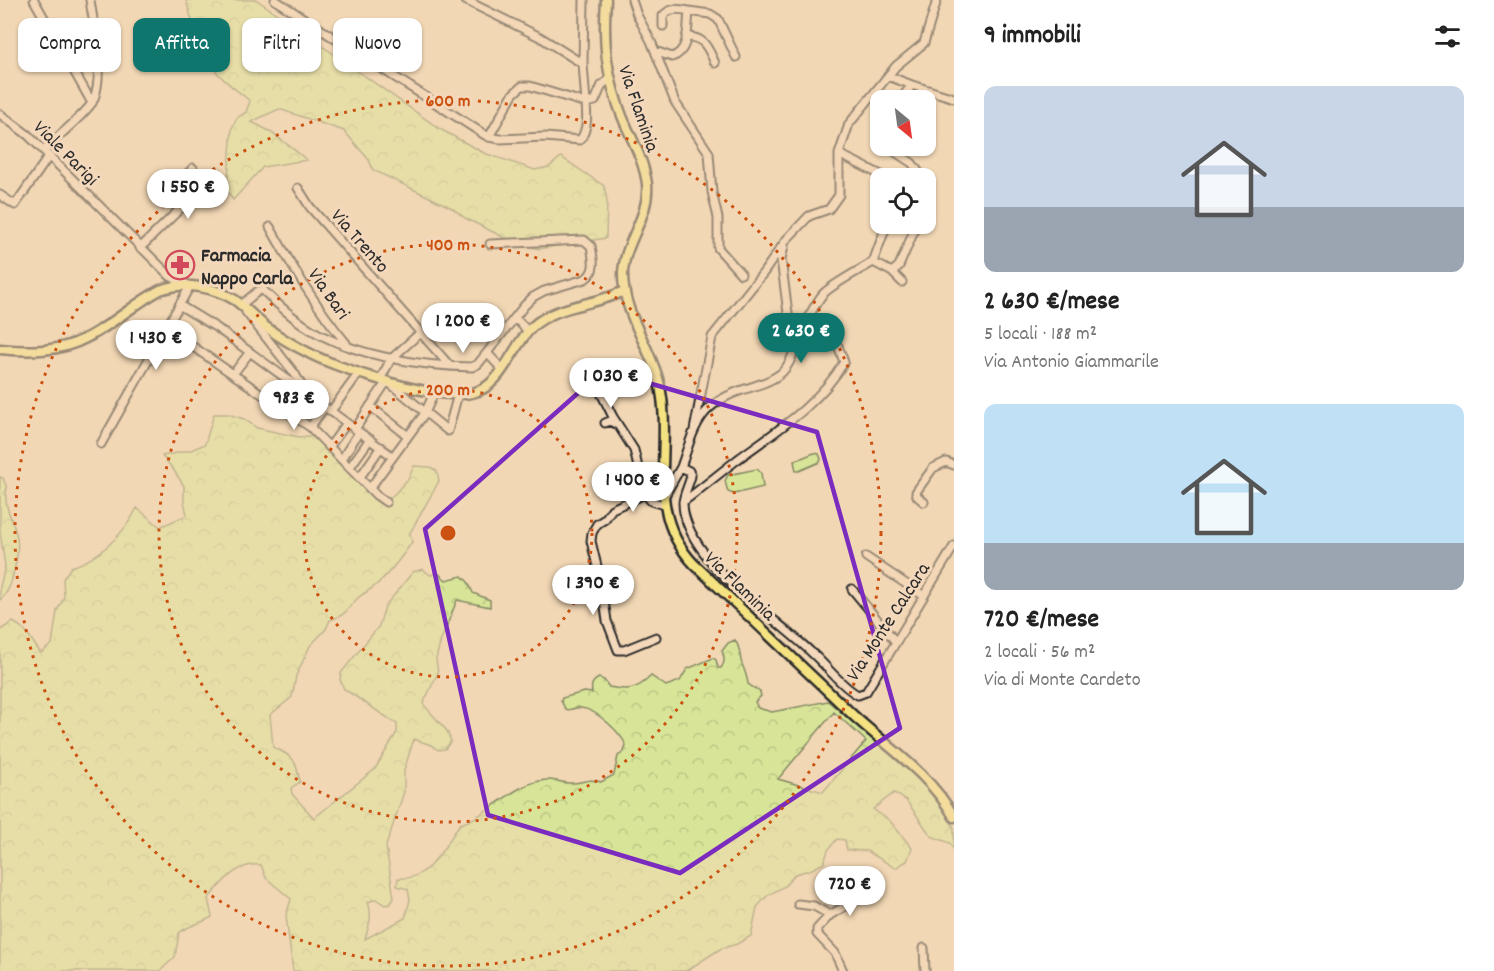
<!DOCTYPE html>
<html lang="it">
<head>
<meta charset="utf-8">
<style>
	body { margin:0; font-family:Dekko,sans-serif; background:#f6f6f6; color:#222; height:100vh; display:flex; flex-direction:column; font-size:22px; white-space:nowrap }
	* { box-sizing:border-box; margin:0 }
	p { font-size:20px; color:#767676 }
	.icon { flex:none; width:33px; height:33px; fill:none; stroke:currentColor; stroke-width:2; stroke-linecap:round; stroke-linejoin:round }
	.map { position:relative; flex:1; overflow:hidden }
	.side { display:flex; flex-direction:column; background:#fff; width:540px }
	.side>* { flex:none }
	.hud { position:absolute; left:18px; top:18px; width:570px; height:54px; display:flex; gap:12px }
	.needle { width:39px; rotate:151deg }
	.fabs { position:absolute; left:870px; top:90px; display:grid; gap:12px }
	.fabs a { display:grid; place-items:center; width:66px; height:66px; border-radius:12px; background:#fff; box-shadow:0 2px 4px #0004; font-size:30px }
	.price { position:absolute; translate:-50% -51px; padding:0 14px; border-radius:21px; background:#fff; color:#222; font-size:20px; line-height:39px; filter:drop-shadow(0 2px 3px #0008) }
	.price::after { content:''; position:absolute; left:50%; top:36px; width:18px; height:14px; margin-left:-9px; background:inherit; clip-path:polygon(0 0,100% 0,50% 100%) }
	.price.on { background:#0f766e; color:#fff }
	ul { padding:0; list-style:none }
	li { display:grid; align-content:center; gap:12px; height:318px; padding:0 30px }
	li span { display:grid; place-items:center; height:186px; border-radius:12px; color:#555 }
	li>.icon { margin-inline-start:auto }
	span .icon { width:108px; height:108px; fill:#fffc; stroke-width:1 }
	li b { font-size:26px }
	h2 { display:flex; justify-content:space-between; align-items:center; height:72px; padding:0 30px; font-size:26px }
	.tag { padding:0 21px; border-radius:12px; background:#fff; box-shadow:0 2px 4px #0004; font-size:21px; line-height:54px }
	.tag.on { background:#0f766e; color:#fff }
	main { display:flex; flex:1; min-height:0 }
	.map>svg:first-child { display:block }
	.grass { fill:#d8e598; stroke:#828862; stroke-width:1.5 }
	.forest { fill:url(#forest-crowns); stroke:#828862; stroke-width:1.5; fill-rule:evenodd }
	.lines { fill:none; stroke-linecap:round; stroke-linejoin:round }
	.minor-casing { stroke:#2b2b2b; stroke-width:11 }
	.major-casing { stroke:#2b2b2b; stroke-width:13 }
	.minor { stroke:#f4d8bb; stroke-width:7 }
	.major { stroke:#f5e382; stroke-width:8 }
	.marked { fill:none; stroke:#7b2cbf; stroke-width:4.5; stroke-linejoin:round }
	.ring { fill:none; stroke:#cc5211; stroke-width:3; stroke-dasharray:3 6 }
	.labels { text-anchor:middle; stroke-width:6; stroke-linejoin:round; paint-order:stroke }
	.street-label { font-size:20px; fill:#2b2b2b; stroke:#f4d8bb }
	.poi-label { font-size:20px; font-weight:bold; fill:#2b2b2b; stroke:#f4d8bb; text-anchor:start }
	.centre { fill:#cc5211; stroke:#f4d8bb; stroke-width:3 }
	.ring-label { font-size:18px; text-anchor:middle; font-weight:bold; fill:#cc5211; stroke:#f4d8bb; stroke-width:6; stroke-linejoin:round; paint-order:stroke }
</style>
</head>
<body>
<main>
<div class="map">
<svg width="954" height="971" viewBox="0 0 954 971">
	<defs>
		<pattern id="forest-crowns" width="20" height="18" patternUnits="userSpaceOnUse" patternTransform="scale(1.5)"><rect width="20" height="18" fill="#d8e598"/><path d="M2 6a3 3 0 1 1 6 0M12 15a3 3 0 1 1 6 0" fill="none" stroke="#bac583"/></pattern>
	</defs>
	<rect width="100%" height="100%" fill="#f2d7b4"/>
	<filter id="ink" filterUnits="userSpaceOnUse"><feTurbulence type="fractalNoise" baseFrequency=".0167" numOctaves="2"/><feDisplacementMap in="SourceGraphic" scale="12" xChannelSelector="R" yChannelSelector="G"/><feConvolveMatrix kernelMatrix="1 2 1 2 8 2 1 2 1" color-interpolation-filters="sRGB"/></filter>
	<g filter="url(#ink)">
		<path class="grass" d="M814 453 819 454 821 459 820 462 799 471H796L794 461Z
			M757 469 761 473 763 487 734 494 728 492 725 481 728 475Z"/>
		<path class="forest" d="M186 0H257L440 129 484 153 535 170 549 167 561 157 604 186 607 200 606 238 539 249 521 244 505 238 465 218 452 208 373 170 369 160 344 131 279 109 251 122C272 130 289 146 307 160L263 167 233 200 227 191 232 128 237 118 246 112 250 101C238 91 224 82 215 70 199 51 193 23 186 0Z
			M214 414H228L244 419 257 428 299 437 309 436 318 438 386 503 408 479 414 466 430 467 437 471 439 481 410 533 412 542C401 558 389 574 375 586 370 590 364 593 359 597 346 609 350 613 330 620L326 629 310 646 296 676 292 697 270 715 273 747C295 758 295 758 300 782L291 788 292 794 314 818 375 769 397 732V724L344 689 340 680 341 673 379 626 385 606 413 572 423 569 430 575 438 573 446 580 462 576 468 582 473 593 490 600V607L457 600 441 640 436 659 438 673 423 704 447 731 451 741 445 749 438 750 431 745 414 739 404 770V792L386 846 394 898 390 904 385 905 376 899 368 902C373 916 369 925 365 939L405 918 410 900 408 889 397 886 398 878C429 882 445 845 460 824 490 815 513 783 546 780 554 779 562 783 569 783 583 784 587 777 601 782L614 775 618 756 624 752 626 745C620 732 596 709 581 708 577 707 570 710 566 710L561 701 562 698 584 692 592 693C591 686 591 682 599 678L604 680 609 687C628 691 637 690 651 676L666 686 680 681 687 669 713 658 716 660 718 668H721C726 662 724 657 722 651L728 643 735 640C741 648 739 656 742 664 745 671 747 676 748 684L760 692 761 696 755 702 758 708 772 712 828 701 920 780 940 802 954 828V850L950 843 931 836 906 800 894 793 873 809 890 821 912 848 907 861 895 868 867 851 847 850 845 840 837 839 828 850 824 863 810 870 795 874 785 886 768 895 757 907 751 936 737 944 720 949 686 971H293L286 916 291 899 266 878 261 865C237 862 222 883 208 899L212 917C200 924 189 925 179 933L175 957 160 971H0V630L13 622C29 630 30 640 41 653L52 644 57 611 64 597 63 579 71 567C99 559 124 534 137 508L160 527 187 515 184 501V486L173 469 162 456 191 450 205 444ZM834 712 866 741 823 792 778 779Z
			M0 477 3 478 7 488C2 506 14 520 17 538 19 551 16 563 13 575 11 584 8 594 0 600V587L5 566 0 532Z"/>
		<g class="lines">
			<g class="minor-casing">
				<path id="minor" d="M34 0 92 103
					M275 0 485 135 489 137 513 94 522 86H530L586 103C587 115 588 130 580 140L545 137 500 139 489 137
					M465 0 540 37 583 64
					M584 0 583 64 586 103 595 101 602 85 611 78
					M632 0 637 15 651 41 675 102 709 153 712 192 718 218V248L741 274
					M663 26V16C670 7 679 9 689 11
					M686 37C705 36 708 49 715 63
					M655 51 672 57C690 51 687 27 689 11L710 14 718 19 736 57
					M888 76 912 85
					M900 100 912 85 954 98
					M0 114 28 135 170 276 190 286 101 444
					M886 146 912 163 923 178
					M43 150C53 141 89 111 93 101 105 75 94 28 90 0
					M839 154 887 178
					M298 188 310 207 449 365
					M926 190V201
					M0 195 15 205 49 156
					M270 227C293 268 316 307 346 343
					M784 247 781 259 793 352
					M140 248 182 207V203L173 190 193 168
					M873 262 887 224
					M892 272 899 266 917 224
					M179 305 217 328 392 456
					M241 305 258 291 263 290C279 306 297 322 317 333 362 357 422 366 472 367L478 364 524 306 533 297 544 291 585 279C597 271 593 258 591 246L584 240 490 244
					M246 312 295 374 305 392
					M515 318 528 331
					M166 328 292 415
					M487 353 502 369
					M233 374 250 352
					M380 380 391 359 420 333
					M596 383 613 417 634 450 644 493 651 501 664 505
					M306 395 292 415 310 427 325 407
					M370 406 408 436
					M331 411 359 373
					M605 423 610 421 616 424
					M310 427 376 495 386 502
					M355 429 387 381 448 431 458 394
					M694 430 712 337 764 272 787 239 809 216 829 209 839 195V154L849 124 896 66 924 43 937 0
					M330 446 347 423
					M342 459 359 432
					M350 467 370 439
					M681 467C695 427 698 405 742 390 755 386 770 382 780 374 796 361 795 336 806 321 811 313 817 301 823 294 833 284 860 270 873 262L892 272 902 282
					M360 477 381 447
					M370 488 425 413 435 391
					M645 494 612 509 605 519 597 524 592 533 591 541 602 587 607 621 618 650H624L656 637
					M664 497 681 467 689 471 691 476C686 495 679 498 686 520 702 570 773 616 811 652 825 664 842 687 858 695L866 692 954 546
					M683 502C702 488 720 473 738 459 776 431 820 404 844 362L838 346 811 315
					M924 502 917 496 916 492 933 468 946 462 954 465
					M866 557 924 596
					M852 589 895 641
					M798 904 814 906 830 915
					M924 948 925 971
					M843 971 835 953 817 934V929L830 915 866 894"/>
			</g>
			<g class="major-casing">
				<path id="major" d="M606 0C603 43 606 75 622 116 631 138 644 160 647 184 650 218 623 243 623 275 623 313 650 346 659 382 675 447 642 509 694 564 748 615 801 666 854 716 889 748 931 775 954 817
					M0 349C29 352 60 352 86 338 112 325 134 304 160 290 183 281 214 287 235 300 246 308 255 318 266 327 278 336 291 344 305 351 337 369 436 401 472 393 502 387 512 346 532 327 557 304 594 306 624 291"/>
			</g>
			<use href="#minor" class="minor"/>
			<use href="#major" class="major"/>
		</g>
	</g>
	<path d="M0 0H954V971H0ZM604 370 817 432 900 728 680 873 488 815 425 529Z" fill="#f2d7b4" fill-opacity=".55" fill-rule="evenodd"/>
	<path class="marked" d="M604 370 817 432 900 728 680 873 488 815 425 529Z"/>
	<g class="ring">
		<circle cx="448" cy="533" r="144"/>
		<circle cx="448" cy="533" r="289"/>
		<circle cx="448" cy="533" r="433"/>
	</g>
	<defs>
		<g id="pharmacy-ring" transform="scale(1.5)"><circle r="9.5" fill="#f4d8bb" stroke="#d1495b" stroke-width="1.5"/><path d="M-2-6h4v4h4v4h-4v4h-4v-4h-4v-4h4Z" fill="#d1495b"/></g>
	</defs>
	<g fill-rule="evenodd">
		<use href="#pharmacy-ring" x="180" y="265"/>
	</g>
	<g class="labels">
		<g class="street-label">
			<text transform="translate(640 108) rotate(71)" y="7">Via Flaminia</text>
			<text transform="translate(67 152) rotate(45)" y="7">Viale Parigi</text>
			<text transform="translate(361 240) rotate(49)" y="7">Via Trento</text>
			<text transform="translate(330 293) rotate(55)" y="7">Via Bari</text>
			<text transform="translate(741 585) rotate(44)" y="7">Via Flaminia</text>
			<text transform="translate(887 621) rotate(-57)" y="7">Via Monte Calcara</text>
		</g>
		<g class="poi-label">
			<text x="201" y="261">Farmacia<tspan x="201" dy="23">Nappo Carla</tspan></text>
		</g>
	</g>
	<circle cx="448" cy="533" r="9" class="centre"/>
	<g class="ring-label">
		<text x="448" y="106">600 m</text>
		<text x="448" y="250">400 m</text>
		<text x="448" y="395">200 m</text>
	</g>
</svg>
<div class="fabs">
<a><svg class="needle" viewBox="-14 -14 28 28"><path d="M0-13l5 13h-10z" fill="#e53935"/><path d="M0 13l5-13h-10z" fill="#767676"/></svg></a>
<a><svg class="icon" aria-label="locate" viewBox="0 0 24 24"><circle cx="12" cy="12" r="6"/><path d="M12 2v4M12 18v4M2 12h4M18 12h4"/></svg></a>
</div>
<b class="price" style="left:188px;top:220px">1 550 €</b>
<b class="price" style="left:463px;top:354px">1 200 €</b>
<b class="price on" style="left:801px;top:364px">2 630 €</b>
<b class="price" style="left:156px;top:371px">1 430 €</b>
<b class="price" style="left:611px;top:409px">1 030 €</b>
<b class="price" style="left:294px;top:431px">983 €</b>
<b class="price" style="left:633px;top:513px">1 400 €</b>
<b class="price" style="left:593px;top:616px">1 390 €</b>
<b class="price" style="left:850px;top:917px">720 €</b>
<div class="hud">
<a class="tag">Compra</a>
<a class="tag on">Affitta</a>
<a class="tag">Filtri</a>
<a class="tag">Nuovo</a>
</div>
</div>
<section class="side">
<h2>9 immobili<svg class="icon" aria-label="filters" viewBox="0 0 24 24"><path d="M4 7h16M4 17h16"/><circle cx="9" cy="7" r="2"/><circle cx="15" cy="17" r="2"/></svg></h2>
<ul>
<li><span style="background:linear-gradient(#c9d6e8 65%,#9aa5b1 0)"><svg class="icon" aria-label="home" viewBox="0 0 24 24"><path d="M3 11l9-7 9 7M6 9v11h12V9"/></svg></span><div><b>2 630 €/mese</b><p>5 locali · 188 m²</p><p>Via Antonio Giammarile</p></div></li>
<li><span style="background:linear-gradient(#bfe0f5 75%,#9aa5b1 0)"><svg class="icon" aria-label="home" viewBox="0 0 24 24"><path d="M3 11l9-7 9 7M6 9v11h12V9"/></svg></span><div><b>720 €/mese</b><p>2 locali · 56 m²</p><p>Via di Monte Cardeto</p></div></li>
</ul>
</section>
</main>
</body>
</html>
